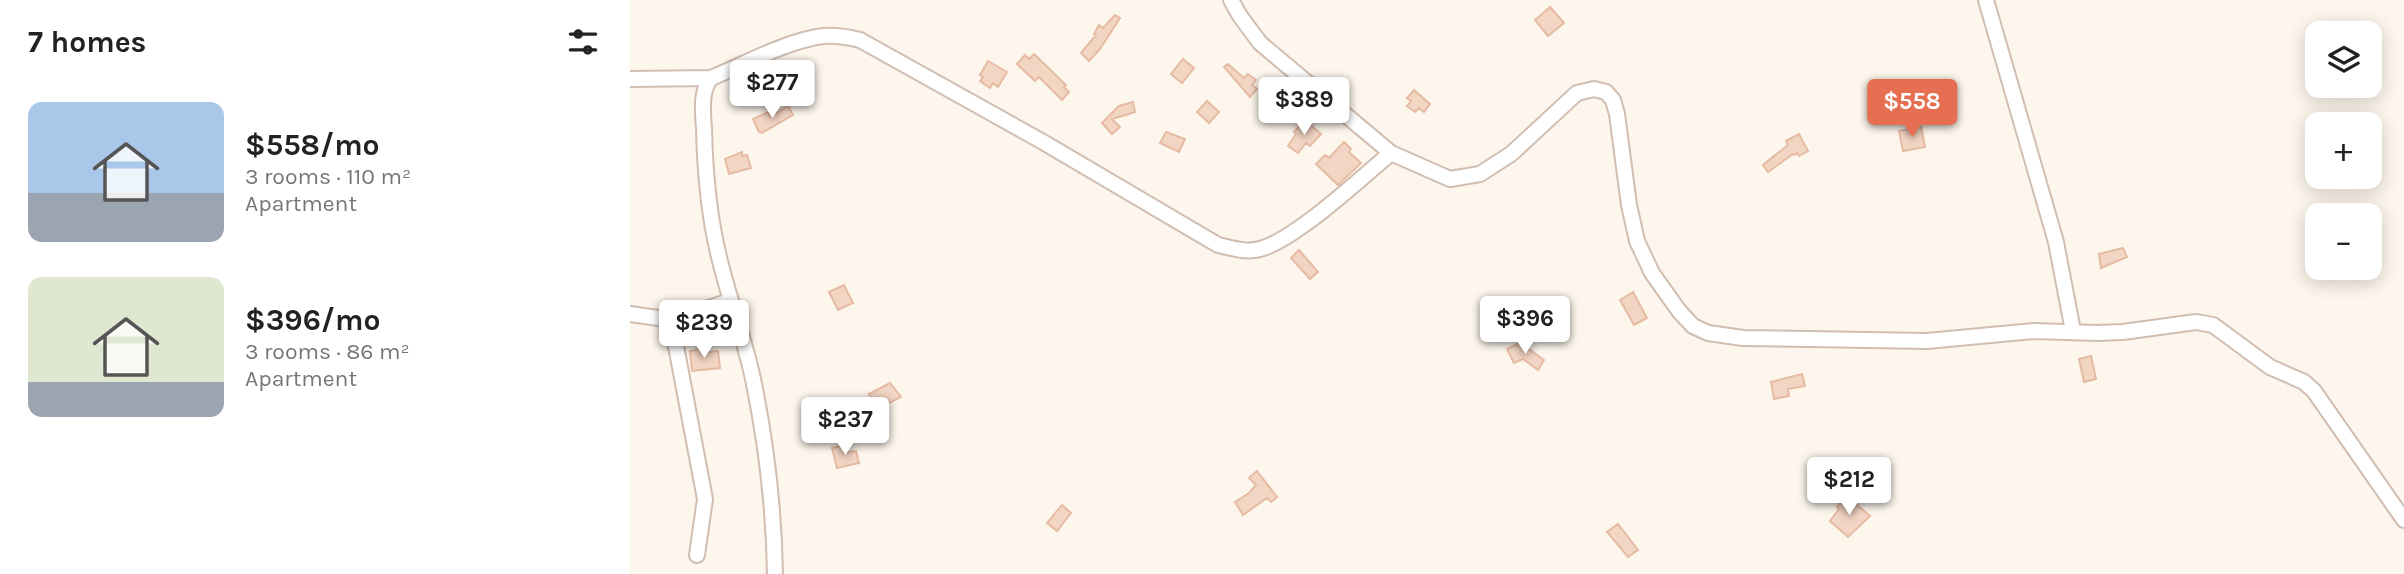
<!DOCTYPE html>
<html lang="en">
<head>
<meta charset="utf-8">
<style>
	body { margin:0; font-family:Karla,sans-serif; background:#f6f6f6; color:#222; height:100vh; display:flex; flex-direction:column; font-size:26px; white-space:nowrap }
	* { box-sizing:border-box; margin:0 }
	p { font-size:23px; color:#767676 }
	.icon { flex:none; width:38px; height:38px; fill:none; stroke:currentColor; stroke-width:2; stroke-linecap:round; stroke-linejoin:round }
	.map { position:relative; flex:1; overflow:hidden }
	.side { display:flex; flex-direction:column; background:#fff; width:630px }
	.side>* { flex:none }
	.buttons { position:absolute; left:1675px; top:21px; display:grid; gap:14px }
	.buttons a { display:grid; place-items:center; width:77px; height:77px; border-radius:14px; background:#fff; box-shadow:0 4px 18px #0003; font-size:35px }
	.price { position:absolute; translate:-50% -60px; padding:0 16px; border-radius:7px; background:#fff; color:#222; font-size:23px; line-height:46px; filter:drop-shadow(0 2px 4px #0008) }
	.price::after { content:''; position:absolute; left:50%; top:42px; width:21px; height:16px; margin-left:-10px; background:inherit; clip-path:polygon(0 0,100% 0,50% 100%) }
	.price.on { background:#e76f51; color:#fff }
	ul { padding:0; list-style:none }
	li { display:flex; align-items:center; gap:21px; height:175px; padding:0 28px }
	li span { display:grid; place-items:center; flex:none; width:196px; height:140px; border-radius:14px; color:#555 }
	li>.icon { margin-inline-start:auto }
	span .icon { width:84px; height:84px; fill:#fffc; stroke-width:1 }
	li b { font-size:30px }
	h2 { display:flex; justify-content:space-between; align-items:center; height:84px; padding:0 28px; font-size:30px }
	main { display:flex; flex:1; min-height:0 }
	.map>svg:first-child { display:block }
	.building { fill:#f3d5c3; stroke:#e6bba3; stroke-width:2 }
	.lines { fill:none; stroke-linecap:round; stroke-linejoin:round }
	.minor-casing { stroke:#d1beb0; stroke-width:18 }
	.minor { stroke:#fff; stroke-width:14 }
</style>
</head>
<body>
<main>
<section class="side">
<h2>7 homes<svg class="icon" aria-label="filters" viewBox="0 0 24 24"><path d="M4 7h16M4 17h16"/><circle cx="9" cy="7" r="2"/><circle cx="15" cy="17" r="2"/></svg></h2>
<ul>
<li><span style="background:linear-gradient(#a9c7e8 65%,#9aa5b1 0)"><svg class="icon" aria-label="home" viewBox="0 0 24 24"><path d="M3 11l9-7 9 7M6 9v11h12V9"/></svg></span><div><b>$558/mo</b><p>3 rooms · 110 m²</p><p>Apartment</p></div></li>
<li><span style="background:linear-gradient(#dfe7d0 75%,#9aa5b1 0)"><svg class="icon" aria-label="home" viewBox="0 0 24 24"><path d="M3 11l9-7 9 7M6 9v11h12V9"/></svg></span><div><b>$396/mo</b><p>3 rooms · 86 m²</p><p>Apartment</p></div></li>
</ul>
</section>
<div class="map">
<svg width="1774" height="574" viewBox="0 0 1774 574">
	<rect width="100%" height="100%" fill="#fdf6ec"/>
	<path class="building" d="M920 7 934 23 918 36 905 20Z
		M485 15 490 18 470 49 459 61 451 53 466 35 464 34 469 25 473 28Z
		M404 54 436 85 434 87 439 92 432 100 409 77 405 81 387 64 395 55 399 59Z
		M553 59 564 68 552 83 541 74Z
		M358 61 377 72 368 87 363 83 360 88 350 81 353 77 350 75Z
		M598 64 614 78 618 74 626 80 622 85 627 89 620 97 594 67Z
		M784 90 800 104 794 112 789 108 785 112 777 106 781 101 777 98Z
		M577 101 589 112 579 123 567 112Z
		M503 102 505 112 482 119 490 127 482 134 472 123 489 106Z
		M158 106 163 115 132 133 129 132 123 119 138 112 140 117Z
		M675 120 691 134 680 146 676 143 668 153 658 146 666 134 664 132Z
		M1291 127 1295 147 1273 151 1269 131Z
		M536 132 555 139 549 152 530 143Z
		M1169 134 1178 151 1169 156 1167 153 1164 155 1163 154 1138 172 1133 165 1158 145 1156 141Z
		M714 142 721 149 719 152 731 163 708 185 686 164 695 155 699 158Z
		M112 152V156L117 155 121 168 99 174 95 159Z
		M1493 248 1497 257 1471 268 1469 254Z
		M669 250 688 272 680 279 661 258Z
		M214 285 223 303 208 310 199 292Z
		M1003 292 1017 318 1004 325 990 300Z
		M916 320 922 332 898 343 891 331Z
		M890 343 914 360 908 370 893 359 884 363 877 349Z
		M71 349 72 353 88 351 90 368 62 371 60 351Z
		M1461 356 1466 379 1454 382 1449 359Z
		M1172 374 1175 386 1158 389 1159 396 1144 399 1141 382Z
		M260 383 271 397 248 409 239 394Z
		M212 446 214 453 226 451 229 463 207 468 202 448Z
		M627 471 647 497 641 502 637 498 613 515 605 502 619 493 626 485 619 478Z
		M1219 498 1240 516 1218 537 1200 521 1209 509 1207 507 1213 500 1215 502Z
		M432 505 441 513 427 531 417 523Z
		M988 524 1008 550 998 557 977 532Z"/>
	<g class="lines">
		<g class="minor-casing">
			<path id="minor" d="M601 0 610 16 630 43 761 153 820 179 850 174 881 154 947 93 964 89 976 92 983 100 987 114 999 205 1007 241 1022 273 1049 311 1063 326 1078 333 1113 338 1297 341 1404 331 1467 333 1493 332 1566 322 1583 325 1640 367 1674 382 1684 391 1774 520
				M1356 0 1426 242 1443 331
				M0 79 81 78
				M0 314 41 320 100 301
				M41 320 75 499 67 555
				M145 574C144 509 137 448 124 384 116 342 100 303 90 261 79 218 75 174 74 129 73 112 70 92 81 78 115 64 156 41 193 36 206 35 218 37 230 40L413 142 588 245C602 248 616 253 630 249 665 240 731 178 761 153"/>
		</g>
		<use href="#minor" class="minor"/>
	</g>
</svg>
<div class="buttons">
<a><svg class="icon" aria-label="layers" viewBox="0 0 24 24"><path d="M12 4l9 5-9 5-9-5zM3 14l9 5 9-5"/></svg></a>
<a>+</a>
<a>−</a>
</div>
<b class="price" style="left:142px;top:120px">$277</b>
<b class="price" style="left:674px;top:137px">$389</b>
<b class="price on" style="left:1282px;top:139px">$558</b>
<b class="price" style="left:895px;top:356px">$396</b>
<b class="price" style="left:74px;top:360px">$239</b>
<b class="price" style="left:215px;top:457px">$237</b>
<b class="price" style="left:1219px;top:517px">$212</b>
</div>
</main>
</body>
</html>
